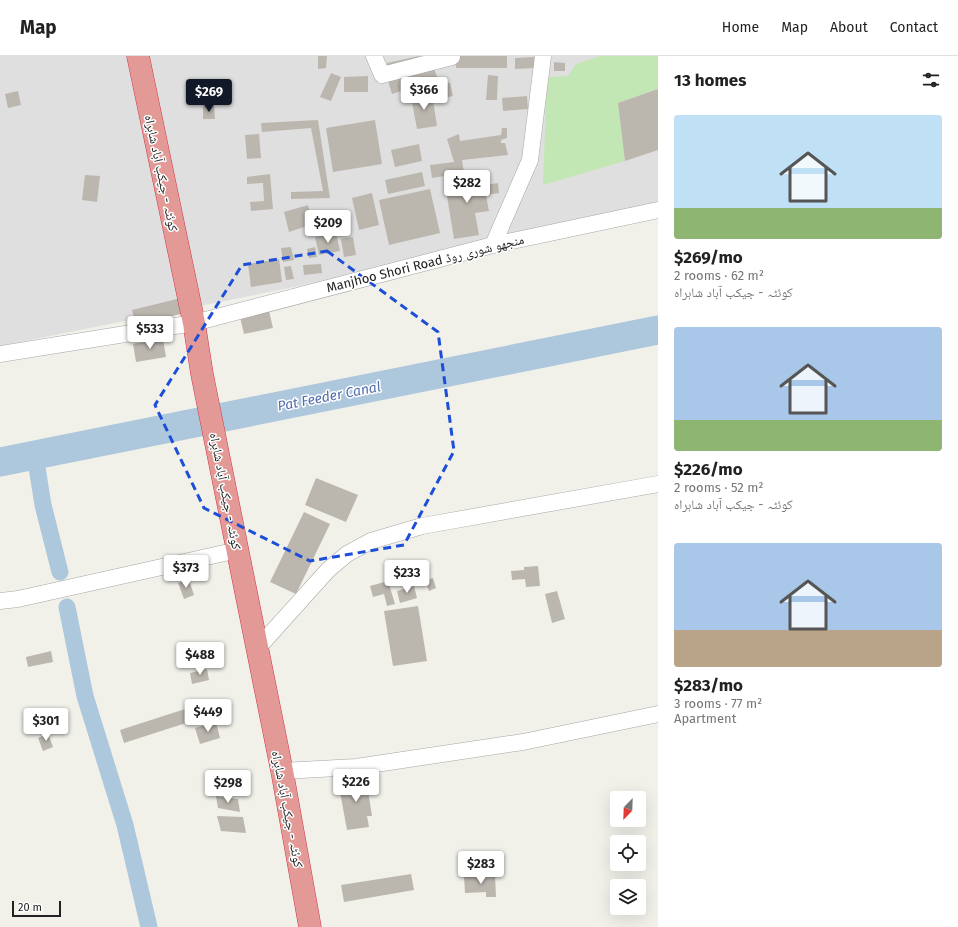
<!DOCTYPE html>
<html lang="en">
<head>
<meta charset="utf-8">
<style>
	body { margin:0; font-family:"Fira Sans","Noto Naskh Arabic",sans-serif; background:#f6f6f6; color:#222; height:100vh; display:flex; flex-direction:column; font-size:15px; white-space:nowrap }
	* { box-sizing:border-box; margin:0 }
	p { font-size:13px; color:#767676 }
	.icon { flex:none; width:22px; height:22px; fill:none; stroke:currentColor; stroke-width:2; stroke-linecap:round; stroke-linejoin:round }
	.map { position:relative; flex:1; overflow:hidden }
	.panel { display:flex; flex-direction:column; background:#fff; width:300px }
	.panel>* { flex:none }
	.needle { width:26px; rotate:203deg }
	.buttons { position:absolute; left:610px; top:735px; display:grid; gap:8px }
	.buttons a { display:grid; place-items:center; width:36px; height:36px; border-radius:4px; background:#fff; box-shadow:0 4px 16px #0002; font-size:20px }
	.scale { position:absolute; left:12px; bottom:10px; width:49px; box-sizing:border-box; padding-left:4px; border:2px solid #222; border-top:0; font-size:11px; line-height:14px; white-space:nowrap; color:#222; -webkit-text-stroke:3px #fff; paint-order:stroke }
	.price { position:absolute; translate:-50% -34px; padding:0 9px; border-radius:4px; background:#fff; color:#222; font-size:13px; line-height:26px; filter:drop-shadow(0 1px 2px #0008) }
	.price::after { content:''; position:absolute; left:50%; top:24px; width:12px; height:9px; margin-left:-6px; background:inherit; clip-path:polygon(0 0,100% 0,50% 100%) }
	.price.current { background:#111827; color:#fff }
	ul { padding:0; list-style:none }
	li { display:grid; align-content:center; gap:8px; height:212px; padding:0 16px }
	li span { display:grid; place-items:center; height:124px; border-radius:4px; color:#555 }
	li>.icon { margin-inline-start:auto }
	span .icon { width:72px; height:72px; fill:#fffc; stroke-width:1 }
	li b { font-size:17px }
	h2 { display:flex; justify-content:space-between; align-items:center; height:48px; padding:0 16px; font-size:17px }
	header { display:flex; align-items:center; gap:24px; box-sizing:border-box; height:56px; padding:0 20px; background:#fff; border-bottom:1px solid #e0e0e0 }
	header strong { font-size:19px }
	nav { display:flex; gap:22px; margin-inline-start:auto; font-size:14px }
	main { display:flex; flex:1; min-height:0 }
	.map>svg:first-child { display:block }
	.residential { fill:#e0dfdf }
	.grass { fill:#c2e7b4 }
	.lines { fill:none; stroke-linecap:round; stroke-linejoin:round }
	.canal { stroke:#adc7dc; stroke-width:17 }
	.river { stroke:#adc7dc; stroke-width:29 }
	.building { fill:#bbb7af }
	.minor-casing { stroke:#a6a6a6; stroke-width:17 }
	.highway-casing { stroke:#d13549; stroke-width:23 }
	.minor { stroke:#fff; stroke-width:16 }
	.highway { stroke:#e39a97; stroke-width:22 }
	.marked { fill:none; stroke:#1d4ed8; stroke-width:3; stroke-dasharray:8 5; stroke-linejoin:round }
	.labels { text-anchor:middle; stroke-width:3; stroke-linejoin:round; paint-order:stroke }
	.street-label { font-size:13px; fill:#222; stroke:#fff }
	.water-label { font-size:14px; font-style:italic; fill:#536dad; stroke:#fff }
</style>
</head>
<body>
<header>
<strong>Map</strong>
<nav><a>Home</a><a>Map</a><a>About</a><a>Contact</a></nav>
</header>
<main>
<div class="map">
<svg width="658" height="871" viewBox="0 0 658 871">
	<rect width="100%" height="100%" fill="#f1f1ea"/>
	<path class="residential" d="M0 0H658V158L0 290Z"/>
	<path class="grass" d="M600 0H658V33L618 47 625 105 543 129 547 21 568 20 576 8Z"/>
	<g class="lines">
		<path class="canal" d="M35 399 43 449 60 516
			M67 551 85 640 125 769 149 871"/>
		<path class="river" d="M0 406 658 274"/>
	</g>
	<path class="building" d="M318 0H327L326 12 318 13Z
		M419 0 421 6 388 13 387 7Z
		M456 0H507V12H456Z
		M534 1 535 12 515 13V2Z
		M554 6 565 7V15H554Z
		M433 10 438 23 392 38 388 25Z
		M331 17 341 21 331 45 320 41Z
		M488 19 498 20 497 44H486Z
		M368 20V36H344V21Z
		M450 27 453 40 438 43 435 30Z
		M658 33V94L625 105 618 47Z
		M18 35 21 49 8 52 5 38Z
		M432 38 437 70 417 73 411 41Z
		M527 40 528 53 503 55 502 42Z
		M203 50H214L215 63H203Z
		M318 64 330 142 291 143V136L323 135 311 72 262 76 261 67Z
		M375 64 382 108 333 116 326 72Z
		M502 72H507V82L501 84V87H505L508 99 462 104 464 117 432 122 430 109 454 106 447 83 459 78 460 85 501 79Z
		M259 78 261 102 247 103 245 79Z
		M419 88 422 105 395 111 391 94Z
		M422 116 425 130 388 138 385 124Z
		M270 118 273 153 251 155 250 146 264 145 263 127 247 128V121Z
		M468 118 471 131 498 127 499 137 486 139 489 155 475 157 479 179 454 183 444 122Z
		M85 119 100 120 97 146 82 144Z
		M430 133 440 177 389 189 379 144Z
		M372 137 379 169 359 174 352 142Z
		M308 149 313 168 289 176 284 156Z
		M336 177 340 195 319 199 315 181Z
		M353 181 356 199 344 201 341 183Z
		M291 191 294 204 283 206 281 192Z
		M315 191 317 201 309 202 307 193Z
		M279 203 282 226 251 231 248 208Z
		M321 208 322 217 304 219 303 209Z
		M291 210 294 223 286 224 284 211Z
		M181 242 185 257 136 269 132 254Z
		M269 255 273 272 244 278 240 261Z
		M163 283 166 301 136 306 133 288Z
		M316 422 358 439 346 466 305 449Z
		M304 456 330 468 296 538 270 526Z
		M538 510 540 530 526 531 525 523 512 524 511 515 524 514V511Z
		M433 522 436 532 429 535 425 525Z
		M189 524 194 539 184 543 178 527Z
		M388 525 395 548 387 550 384 538 373 541 370 530Z
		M414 530 417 542 400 547 397 535Z
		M557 535 565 563 552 567 545 538Z
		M418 550 427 605 393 610 384 555Z
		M51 595 53 606 28 611 26 601Z
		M207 613 209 624 192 628 190 617Z
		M213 644 217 657 124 687 120 674Z
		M216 666 220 682 200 688 195 672Z
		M48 678 53 691 43 695 38 682Z
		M366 721 372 760H367L369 771 347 774 338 725Z
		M216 740 238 743 240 756 218 752Z
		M217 760 243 761 246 777 221 775Z
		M411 818 414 834 344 846 341 829Z
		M495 819 496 841H486V836L465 837 464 820Z"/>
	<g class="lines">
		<g class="minor-casing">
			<path id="minor" d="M374 0 382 19 452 1
				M493 189 530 104 543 0
				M0 298 194 267 493 189 658 154
				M0 545 18 543 238 494
				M257 593 328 514 347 498 371 485 422 470 658 428
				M282 715 356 711 523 686 658 658"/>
		</g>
		<g class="highway-casing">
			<path id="highway" d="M138 0 194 267 202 318 282 715 310 871"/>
		</g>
		<use href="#minor" class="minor"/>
		<use href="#highway" class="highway"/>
	</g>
	<path class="marked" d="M327 195 438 276 454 395 404 489 310 505 204 452 155 349 242 209Z"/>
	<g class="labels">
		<g class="street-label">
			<text transform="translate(162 117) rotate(78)" y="5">کوئٹہ - جیکب آباد شاہراہ</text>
			<text transform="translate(425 207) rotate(-14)" y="5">Manjhoo Shori Road منجھو شوری روڈ</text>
			<text transform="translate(226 435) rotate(79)" y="5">کوئٹہ - جیکب آباد شاہراہ</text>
			<text transform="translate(288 753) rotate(79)" y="5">کوئٹہ - جیکب آباد شاہراہ</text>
		</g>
		<g class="water-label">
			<text transform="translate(329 340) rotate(-11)" y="5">Pat Feeder Canal</text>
		</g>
	</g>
</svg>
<div class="buttons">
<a><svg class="needle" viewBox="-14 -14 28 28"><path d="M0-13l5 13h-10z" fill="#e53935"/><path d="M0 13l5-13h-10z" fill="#767676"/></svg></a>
<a><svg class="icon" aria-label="locate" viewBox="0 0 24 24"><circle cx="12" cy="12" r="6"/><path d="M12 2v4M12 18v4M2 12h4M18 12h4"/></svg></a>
<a><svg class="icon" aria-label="layers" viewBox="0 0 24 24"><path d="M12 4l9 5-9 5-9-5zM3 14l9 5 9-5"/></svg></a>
</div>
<div class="scale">20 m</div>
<b class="price" style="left:424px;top:55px">$366</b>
<b class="price current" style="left:209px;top:57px">$269</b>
<b class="price" style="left:467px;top:148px">$282</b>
<b class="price" style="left:328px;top:188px">$209</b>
<b class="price" style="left:150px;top:294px">$533</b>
<b class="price" style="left:186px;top:533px">$373</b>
<b class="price" style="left:407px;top:538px">$233</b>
<b class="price" style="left:200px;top:620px">$488</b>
<b class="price" style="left:208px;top:677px">$449</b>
<b class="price" style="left:46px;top:686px">$301</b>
<b class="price" style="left:356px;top:747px">$226</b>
<b class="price" style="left:228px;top:748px">$298</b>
<b class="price" style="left:481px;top:829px">$283</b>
</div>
<section class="panel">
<h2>13 homes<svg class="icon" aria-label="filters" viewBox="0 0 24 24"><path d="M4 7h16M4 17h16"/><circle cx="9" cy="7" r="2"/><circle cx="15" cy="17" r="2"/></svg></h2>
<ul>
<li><span style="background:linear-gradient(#bfe0f5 75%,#8fb573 0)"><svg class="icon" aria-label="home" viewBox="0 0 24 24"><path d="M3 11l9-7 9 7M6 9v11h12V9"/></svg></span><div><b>$269/mo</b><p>2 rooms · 62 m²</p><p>کوئٹہ - جیکب آباد شاہراہ</p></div></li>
<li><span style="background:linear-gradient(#a9c7e8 75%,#8fb573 0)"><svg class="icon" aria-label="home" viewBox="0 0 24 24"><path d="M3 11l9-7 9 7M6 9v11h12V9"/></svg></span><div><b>$226/mo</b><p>2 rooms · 52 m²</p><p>کوئٹہ - جیکب آباد شاہراہ</p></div></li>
<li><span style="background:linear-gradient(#a9c7e8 70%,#b9a48a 0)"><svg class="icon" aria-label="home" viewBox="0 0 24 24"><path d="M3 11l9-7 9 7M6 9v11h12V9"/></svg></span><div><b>$283/mo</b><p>3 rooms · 77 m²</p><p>Apartment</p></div></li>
</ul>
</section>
</main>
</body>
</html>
